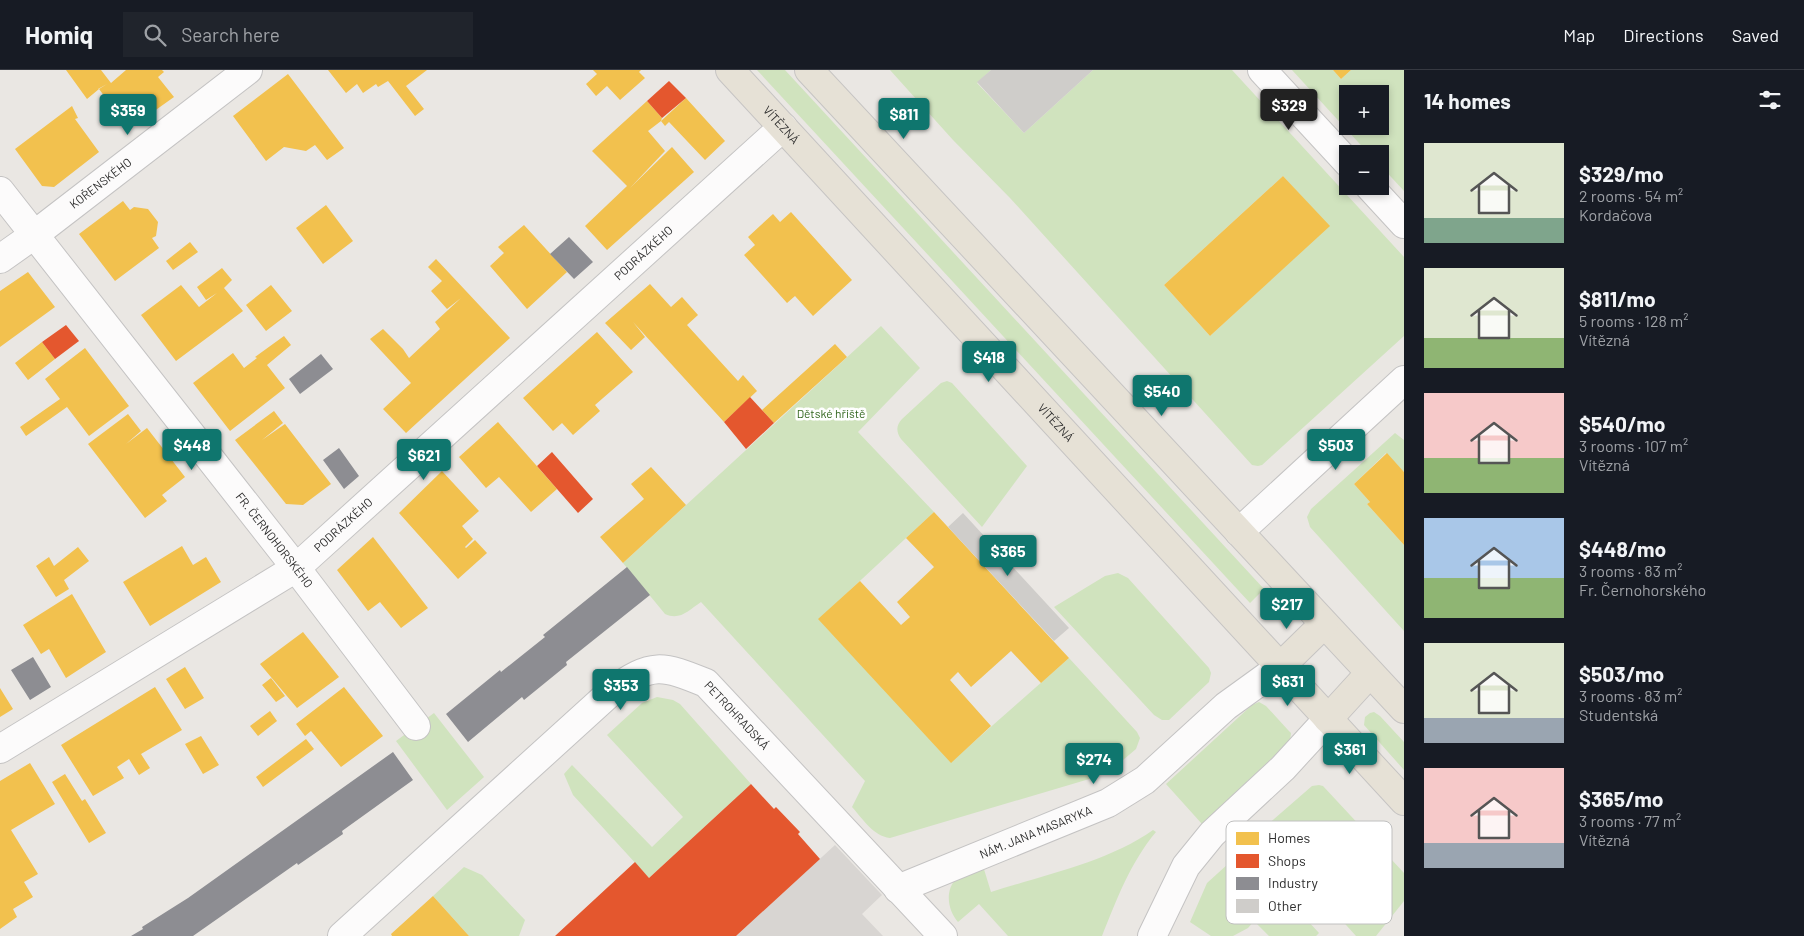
<!DOCTYPE html>
<html lang="en">
<head>
<meta charset="utf-8">
<style>
	body { margin:0; font-family:Barlow,sans-serif; background:#20242c; color:#f1f3f6; height:100vh; display:flex; flex-direction:column; font-size:19px; white-space:nowrap }
	* { box-sizing:border-box; margin:0 }
	p { font-size:16px; color:#9ea1a6 }
	.icon { flex:none; width:28px; height:28px; fill:none; stroke:currentColor; stroke-width:2; stroke-linecap:round; stroke-linejoin:round }
	.map { position:relative; flex:1; overflow:hidden }
	.sheet { display:flex; flex-direction:column; background:#171b24; width:400px }
	.sheet>* { flex:none }
	.buttons { position:absolute; left:1339px; top:15px; display:grid; gap:10px }
	.buttons a { display:grid; place-items:center; width:50px; height:50px; border-radius:0px; background:#171b24; box-shadow:0 2px 8px #0003; font-size:25px }
	.price { position:absolute; translate:-50% -42px; padding:0 11px; border-radius:5px; background:#0f766e; color:#fff; font-size:16px; line-height:32px; filter:drop-shadow(0 1px 2px #0008) }
	.price::after { content:''; position:absolute; left:50%; top:30px; width:15px; height:11px; margin-left:-8px; background:inherit; clip-path:polygon(0 0,100% 0,50% 100%) }
	.price.selected { background:#222; color:#fff }
	ul { padding:0; list-style:none }
	li { display:flex; align-items:center; gap:15px; height:125px; padding:0 20px }
	li span { display:grid; place-items:center; flex:none; width:140px; height:100px; border-radius:0px; color:#555 }
	li>.icon { margin-inline-start:auto }
	span .icon { width:60px; height:60px; fill:#fffc; stroke-width:1 }
	li b { font-size:21px }
	h2 { display:flex; justify-content:space-between; align-items:center; height:60px; padding:0 20px; font-size:21px }
	header { display:flex; align-items:center; gap:30px; box-sizing:border-box; height:70px; padding:0 25px; background:#171b24; border-bottom:1px solid #363941 }
	header strong { font-size:24px }
	nav { display:flex; gap:28px; margin-inline-start:auto; font-size:18px }
	.search { width:350px; height:45px; background:#20242c; display:flex; align-items:center; gap:12px; box-sizing:border-box; padding:0 18px; border-radius:0px; color:#9ea1a6; font-size:19px }
	main { display:flex; flex:1; min-height:0 }
	.map>svg:first-child { display:block }
	.green { fill:#d0e3be; fill-rule:evenodd }
	.plaza { fill:#d8d5d2 }
	.homes { fill:#f2c14e }
	.shops { fill:#e4572e }
	.industry { fill:#8d8d92 }
	.building { fill:#cfcdca }
	.lines { fill:none; stroke-linecap:round; stroke-linejoin:round }
	.minor-casing { stroke:#c4c3c3; stroke-width:30 }
	.major-casing { stroke:#c6c4c3; stroke-width:30 }
	.minor { stroke:#fcfbfb; stroke-width:28 }
	.major { stroke:#e6e1d6; stroke-width:28 }
	.labels { text-anchor:middle; stroke-width:5; stroke-linejoin:round; paint-order:stroke }
	.street-label { font-size:12px; fill:#2d2d2d; stroke:#fff }
	.park-label { font-size:12px; fill:#33671f; stroke:#fff }
	.key { fill:#fff; stroke:#c0c0c0; stroke-width:1 }
	.key-label { font-size:14px; fill:#2d2d2d }
</style>
</head>
<body>
<header>
<strong>Homiq</strong>
<div class="search"><svg class="icon" aria-label="search" viewBox="0 0 24 24"><circle cx="10" cy="10" r="6"/><path d="M15 15l6 6"/></svg>Search here</div>
<nav><a>Map</a><a>Directions</a><a>Saved</a></nav>
</header>
<main>
<div class="map">
<svg width="1404" height="866" viewBox="0 0 1404 866">
	<rect width="100%" height="100%" fill="#eae7e3"/>
	<path class="green" d="M757 0H785L1264 519 1250 533Z
		M890 0H991L977 13 1024 63 1093 0H1232L1404 187V266L1262 395 1258 396 1252 395 1010 128 953 70ZM1283 106 1329 156 1210 266 1164 215Z
		M1292 0H1333L1341 9 1351 0H1404V121L1380 95V84H1369ZM1348 24H1380V56H1348Z
		M881 256 920 298 858 362 934 442 819 549 951 692 1069 588 1137 662 1140 668 1136 679 1116 696 1096 707 890 768C873 766 863 749 852 737L865 711 701 532C689 540 680 551 665 544L623 493Z
		M947 311 952 313 1027 396 982 457 901 369C896 362 896 355 902 349L941 313Z
		M1395 363 1404 370V402L1386 383 1354 414 1370 432 1367 434 1404 475V561L1310 457 1307 447 1311 439Z
		M1118 503 1128 508 1209 598 1211 603 1209 612 1169 650H1162L1154 645 1054 537 1105 506Z
		M657 627 673 630 680 634 751 714 649 808 573 725 564 704 572 695 652 777 683 747 607 665 642 633Z
		M1259 632 1266 636 1288 660 1291 663 1290 671 1202 754 1166 714 1252 635Z
		M1374 642 1380 646 1404 672V700L1364 655 1365 647 1370 643Z
		M434 643 484 707 447 740 396 671Z
		M1319 715 1323 716 1404 803V831L1376 866H1356L1265 765 1266 756 1312 716Z
		M1153 760 1156 762C1130 793 1117 829 1102 866H1008L979 834 958 852C948 841 944 820 957 808 964 803 975 800 983 796L991 822C1044 805 1108 792 1153 760Z
		M1239 784 1250 788 1319 863 1316 866H1269L1254 851 1248 858 1233 866H1211L1190 852 1207 813Z
		M464 797 482 805 525 850 519 866H469L433 826Z"/>
	<path class="plaza" d="M835 775 882 825 862 844 883 866H736Z"/>
	<path class="homes" d="M66 0H101L111 13 126 0H162L164 2 158 7 174 27 129 59 99 19 107 14 98 19H99L87 29Z
		M328 0H427L406 16 424 39 415 46 388 11 378 17 376 14 363 23 357 14 346 23Z
		M593 0H641L639 2 645 8 620 30 607 16 596 26 586 14 597 4Z
		M1333 0H1351L1341 9Z
		M288 4 344 78 327 90 315 75 306 81 284 77 266 91 233 46Z
		M686 28 725 71 705 90 669 52 665 56 661 51Z
		M647 31 662 48 661 51 648 61 665 81 630 118 672 77 694 102 607 180 585 156 627 116 592 81Z
		M72 36 78 48 75 49 99 82 54 117 42 116 15 79Z
		M1283 106 1330 156 1210 266 1164 215Z
		M123 131 130 140 134 137 148 139 158 152 156 166 152 168 159 178 115 211 79 164Z
		M326 135 353 171 323 194 296 158Z
		M791 142 852 210 813 246 795 226 787 233 744 185 755 175 748 167 773 144 780 152Z
		M524 155 567 202 527 239 490 196 504 183 498 177Z
		M190 172 198 182 173 200 166 191Z
		M436 189 510 268 406 363 383 339 411 313 370 269 383 259 403 279 409 288 440 259 435 252 461 228 447 239 431 221 442 211 428 197Z
		M222 198 232 210 224 218 243 241 176 291 141 245 181 215 199 237 217 223 206 230 197 217Z
		M28 202 55 237 0 277V221Z
		M650 214 671 237 682 227 698 245 687 255 738 311 743 305 757 321 724 352 633 252 645 267 631 280 605 253Z
		M271 215 292 241 266 261 246 235Z
		M597 262 633 302 595 335 600 341 573 365 562 353 553 361 523 328Z
		M284 266 291 275 267 295 285 318 230 361 193 313 233 283 244 298 257 288 255 287Z
		M42 272 55 289 28 310 15 293Z
		M835 274 847 287 774 353 762 340Z
		M85 278 129 336 89 366 67 337 26 366 20 357 60 329 45 309Z
		M274 341 283 353 262 370 285 354 331 414 303 435 286 434 235 370Z
		M128 344 141 361 126 374 147 358 185 407 162 425 167 431 145 448 88 374Z
		M498 352 557 419 531 442 499 407 486 418 459 387Z
		M1387 383 1404 402V475L1367 434 1370 432 1354 414Z
		M651 397 686 435 623 493 600 467 644 429 631 414Z
		M442 401 479 441 462 456 473 469 465 477 466 478 475 470 487 483 458 509 399 443Z
		M934 442 1069 588 1041 613 1011 581 971 617 958 602 950 610 991 656 951 693 818 549 860 511 901 555 910 547 897 532 934 497 906 468Z
		M373 467 428 538 401 558 380 532 368 541 337 500Z
		M182 476 193 495 206 487 221 512 150 556 123 512Z
		M78 477 89 491 64 510 69 519 56 527 36 496 49 487 54 496Z
		M72 524 106 582 66 608 49 579 41 584 23 555Z
		M303 562 339 607 297 638 260 594Z
		M185 597 204 628 185 639 166 609Z
		M271 608 285 626 276 632 262 615Z
		M155 617 182 660 141 684 150 698 139 705 129 689 117 697 124 708 93 726 61 675Z
		M344 617 383 666 341 697 311 661 305 666 296 654Z
		M0 618 13 639 0 647Z
		M270 641 277 651 258 666 250 656Z
		M201 666 219 695 203 704 185 674Z
		M306 669 314 679 263 717 256 707Z
		M30 693 55 734 11 760 38 804 24 812 33 827 13 839 17 847 0 859V711Z
		M65 704 82 731 85 729 106 763 89 773 52 712Z
		M433 826 469 866H392L391 864Z"/>
	<path class="shops" d="M669 11 686 28 662 48 647 31Z
		M66 255 79 271 55 289 42 272Z
		M750 327 774 353 746 379 724 352Z
		M552 382 593 429 578 443 537 396Z
		M751 714 774 739 776 737 800 762 798 764 820 789 736 866H555L635 792 649 808Z"/>
	<path class="industry" d="M569 167 593 192 574 209 550 184Z
		M321 284 333 299 300 324 289 309Z
		M339 378 359 406 344 419 323 390Z
		M627 497 650 525 566 592 567 595 524 630 522 627 468 672 446 644 500 600 501 602 545 567 543 565Z
		M33 587 51 617 30 630 11 600Z
		M393 682 413 710 342 761 343 764 298 795 297 793 193 866H131L143 859 142 857 188 828Z"/>
	<path class="building" d="M991 0H1093L1024 63 977 12Z
		M963 443 1069 558 1054 571 948 457Z"/>
	<g class="lines">
		<g class="minor-casing">
			<g id="minor">
				<path d="M1262 0 1348 93"/>
				<path d="M1369 116 1404 154"/>
				<path id="s1" d="M0 121 296 498 416 656"/>
				<path id="s2" d="M0 189 34 165 248 0"/>
				<path d="M1239 462 1404 310"/>
				<path id="s3" d="M0 679 296 498 783 57"/>
				<path id="s4" d="M898 819 1108 733 1145 710 1226 636 1280 597"/>
				<path id="s5" d="M342 866 612 621C652 592 662 595 706 613L943 866"/>
				<path d="M1152 866 1186 796 1212 764 1283 698 1328 649"/>
			</g>
		</g>
		<g class="major-casing">
			<g id="major">
				<path id="s6" d="M730 0 1404 731"/>
				<path d="M809 0 1404 639"/>
				<path d="M1280 597 1324 554"/>
				<path d="M1328 649 1370 603"/>
			</g>
		</g>
		<use href="#minor" class="minor"/>
		<use href="#major" class="major"/>
	</g>
	<g class="labels">
		<g class="street-label">
			<text dy="4" stroke="none"><textPath href="#s6" startOffset="75">VÍTĚZNÁ</textPath></text>
			<text dy="4" stroke="none"><textPath href="#s2" startOffset="126">KOŘENSKÉHO</textPath></text>
			<text dy="4" stroke="none"><textPath href="#s3" startOffset="816">PODRÁZKÉHO</textPath></text>
			<text dy="4" stroke="none"><textPath href="#s6" startOffset="480">VÍTĚZNÁ</textPath></text>
			<text dy="4" stroke="none"><textPath href="#s3" startOffset="411">PODRÁZKÉHO</textPath></text>
			<text dy="4" stroke="none"><textPath href="#s1" startOffset="444">FR. ČERNOHORSKÉHO</textPath></text>
			<text dy="4" stroke="none"><textPath href="#s5" startOffset="511">PETROHRADSKÁ</textPath></text>
			<text dy="4" stroke="none"><textPath href="#s4" startOffset="149">NÁM. JANA MASARYKA</textPath></text>
		</g>
		<g class="park-label">
			<text x="831" y="348">Dětské hřiště</text>
		</g>
	</g>
	<rect x="1226" y="751" width="166" height="103" rx="8" class="key"/>
	<rect x="1236" y="762" width="23" height="13" fill="#f2c14e"/>
	<rect x="1236" y="784" width="23" height="14" fill="#e4572e"/>
	<rect x="1236" y="807" width="23" height="13" fill="#8d8d92"/>
	<rect x="1236" y="829" width="23" height="14" fill="#cfcdca"/>
	<g class="key-label">
		<text x="1268" y="773">Homes</text>
		<text x="1268" y="796">Shops</text>
		<text x="1268" y="818">Industry</text>
		<text x="1268" y="841">Other</text>
	</g>
</svg>
<div class="buttons">
<a>+</a>
<a>−</a>
</div>
<b class="price selected" style="left:1289px;top:61px">$329</b>
<b class="price" style="left:128px;top:66px">$359</b>
<b class="price" style="left:904px;top:70px">$811</b>
<b class="price" style="left:989px;top:313px">$418</b>
<b class="price" style="left:1162px;top:347px">$540</b>
<b class="price" style="left:192px;top:401px">$448</b>
<b class="price" style="left:1336px;top:401px">$503</b>
<b class="price" style="left:424px;top:411px">$621</b>
<b class="price" style="left:1008px;top:507px">$365</b>
<b class="price" style="left:1287px;top:560px">$217</b>
<b class="price" style="left:1288px;top:637px">$631</b>
<b class="price" style="left:621px;top:641px">$353</b>
<b class="price" style="left:1350px;top:705px">$361</b>
<b class="price" style="left:1094px;top:715px">$274</b>
</div>
<section class="sheet">
<h2>14 homes<svg class="icon" aria-label="filters" viewBox="0 0 24 24"><path d="M4 7h16M4 17h16"/><circle cx="9" cy="7" r="2"/><circle cx="15" cy="17" r="2"/></svg></h2>
<ul>
<li><span style="background:linear-gradient(#dfe7d0 75%,#7fa58c 0)"><svg class="icon" aria-label="home" viewBox="0 0 24 24"><path d="M3 11l9-7 9 7M6 9v11h12V9"/></svg></span><div><b>$329/mo</b><p>2 rooms · 54 m²</p><p>Kordačova</p></div></li>
<li><span style="background:linear-gradient(#dfe7d0 70%,#8fb573 0)"><svg class="icon" aria-label="home" viewBox="0 0 24 24"><path d="M3 11l9-7 9 7M6 9v11h12V9"/></svg></span><div><b>$811/mo</b><p>5 rooms · 128 m²</p><p>Vítězná</p></div></li>
<li><span style="background:linear-gradient(#f6c9c9 65%,#8fb573 0)"><svg class="icon" aria-label="home" viewBox="0 0 24 24"><path d="M3 11l9-7 9 7M6 9v11h12V9"/></svg></span><div><b>$540/mo</b><p>3 rooms · 107 m²</p><p>Vítězná</p></div></li>
<li><span style="background:linear-gradient(#a9c7e8 60%,#8fb573 0)"><svg class="icon" aria-label="home" viewBox="0 0 24 24"><path d="M3 11l9-7 9 7M6 9v11h12V9"/></svg></span><div><b>$448/mo</b><p>3 rooms · 83 m²</p><p>Fr. Černohorského</p></div></li>
<li><span style="background:linear-gradient(#dfe7d0 75%,#9aa5b1 0)"><svg class="icon" aria-label="home" viewBox="0 0 24 24"><path d="M3 11l9-7 9 7M6 9v11h12V9"/></svg></span><div><b>$503/mo</b><p>3 rooms · 83 m²</p><p>Studentská</p></div></li>
<li><span style="background:linear-gradient(#f6c9c9 75%,#9aa5b1 0)"><svg class="icon" aria-label="home" viewBox="0 0 24 24"><path d="M3 11l9-7 9 7M6 9v11h12V9"/></svg></span><div><b>$365/mo</b><p>3 rooms · 77 m²</p><p>Vítězná</p></div></li>
</ul>
</section>
</main>
</body>
</html>
